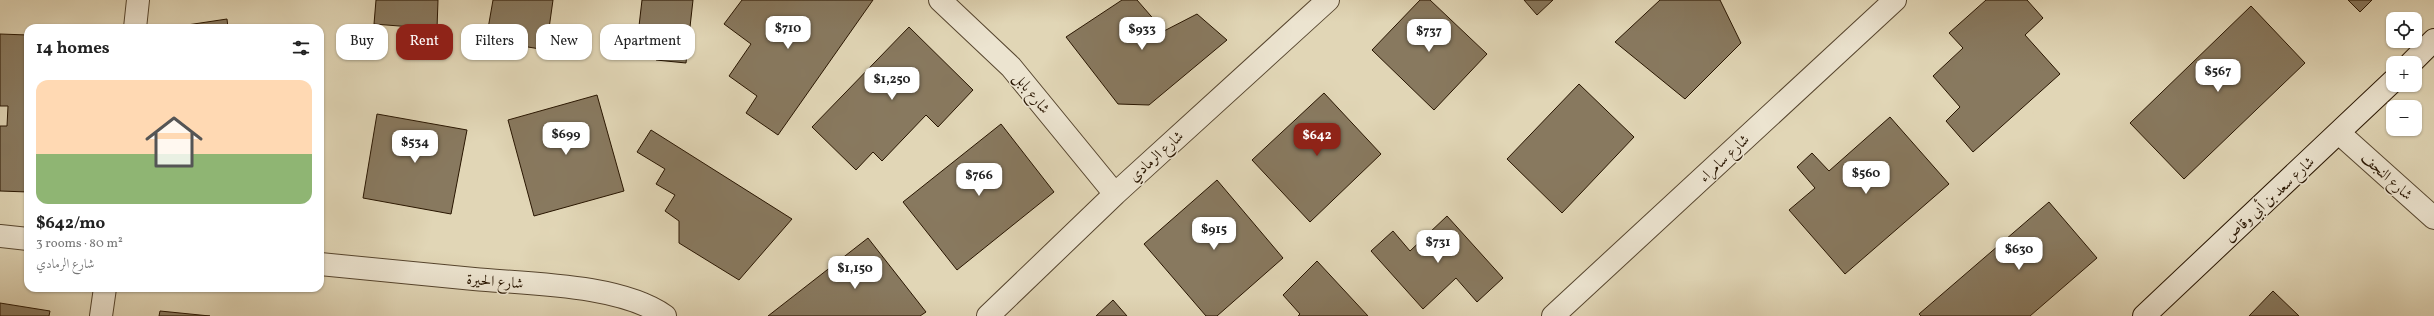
<!DOCTYPE html>
<html lang="en">
<head>
<meta charset="utf-8">
<style>
	body { margin:0; font-family:Vollkorn,Amiri,serif; background:#f6f6f6; color:#222; height:100vh; display:flex; flex-direction:column; font-size:15px; white-space:nowrap }
	* { box-sizing:border-box; margin:0 }
	p { font-size:13px; color:#767676 }
	.icon { flex:none; width:22px; height:22px; fill:none; stroke:currentColor; stroke-width:2; stroke-linecap:round; stroke-linejoin:round }
	.map { position:relative; flex:1; overflow:hidden }
	.sheet { position:absolute; left:24px; top:24px; width:300px; height:268px; display:flex; flex-direction:column; background:#fff; border-radius:12px; box-shadow:0 1px 3px #0004 }
	.sheet>* { flex:none }
	.banner { position:absolute; left:336px; top:24px; width:380px; height:36px; display:flex; gap:8px }
	.tools { position:absolute; left:2386px; top:12px; display:grid; gap:8px }
	.tools a { display:grid; place-items:center; width:36px; height:36px; border-radius:8px; background:#fff; box-shadow:0 1px 3px #0004; font-size:20px }
	.price { position:absolute; translate:-50% -34px; padding:0 9px; border-radius:8px; background:#fff; color:#222; font-size:13px; line-height:26px; filter:drop-shadow(0 1px 2px #0008) }
	.price::after { content:''; position:absolute; left:50%; top:24px; width:12px; height:9px; margin-left:-6px; background:inherit; clip-path:polygon(0 0,100% 0,50% 100%) }
	.price.selected { background:#8f2418; color:#fff }
	ul { padding:0; list-style:none }
	li { display:grid; align-content:center; gap:8px; height:212px; padding:0 12px }
	li span { display:grid; place-items:center; height:124px; border-radius:12px; color:#555 }
	li>.icon { margin-inline-start:auto }
	span .icon { width:72px; height:72px; fill:#fffc; stroke-width:1 }
	li b { font-size:17px }
	h2 { display:flex; justify-content:space-between; align-items:center; height:48px; padding:0 12px; font-size:17px }
	.tag { padding:0 14px; border-radius:12px; background:#fff; box-shadow:0 1px 3px #0004; font-size:14px; line-height:36px }
	.tag.selected { background:#8f2418; color:#fff }
	.map>svg:first-child { display:block }
	.building { fill:#88795f; stroke:#281500 }
	.lines { fill:none; stroke-linecap:round; stroke-linejoin:round }
	.street-casing { stroke:#56452e; stroke-width:24 }
	.secondary-casing { stroke:#281500; stroke-width:24 }
	.street { stroke:#ece4d0; stroke-width:22 }
	.secondary { stroke:#ece4d0; stroke-width:22 }
	.labels { text-anchor:middle; stroke-width:3; stroke-linejoin:round; paint-order:stroke }
	.street-label { font-size:15px; fill:#281500; stroke:#ece4d0 }
</style>
</head>
<body>
<div class="map">
<svg width="2434" height="316" viewBox="0 0 2434 316">
	<rect width="100%" height="100%" fill="#e1d6b6"/>
	<filter id="stains"><feTurbulence type="fractalNoise" baseFrequency=".005" numOctaves="4"/><feColorMatrix values="0 0 0 0 .2 0 0 0 0 .09 0 0 0 0 .02 0 0 0 .5 -.17"/></filter>
	<radialGradient id="worn" r=".72"><stop offset=".6" stop-color="#630" stop-opacity="0"/><stop offset="1" stop-color="#630" stop-opacity=".3"/></radialGradient>
	<path class="building" d="M376 0H438L437 29 374 24Z
		M493 0H553L546 50 486 40Z
		M642 0H693L686 63 656 60 659 28 639 26Z
		M742 0H873L778 135 746 113 757 96 729 76 751 44 724 24Z
		M1122 0H1137L1164 31 1197 14 1227 40 1149 105 1118 104 1066 37Z
		M1420 0H1430L1487 54 1434 110 1372 50Z
		M1524 0H1553L1537 15Z
		M1660 0H1720L1741 43 1685 99 1615 42Z
		M1986 0H2027L2043 18 2025 35 2060 74 1973 152 1946 121 1960 107 1933 76 1963 48 1949 33Z
		M2348 0H2372L2360 12Z
		M2251 6 2305 63 2184 179 2130 123Z
		M227 19 228 28H167Z
		M909 27 973 90 938 127 926 115 882 161 873 152 856 170 812 127Z
		M0 34 28 35V192L0 191V126H7L8 106H0Z
		M1579 84 1634 137 1562 213 1507 159Z
		M1324 93 1381 154 1310 222 1252 160Z
		M597 95 624 191 534 216 508 120Z
		M377 114 467 130 451 214 363 198Z
		M1890 117 1949 184 1845 274 1789 210 1815 188 1797 167 1812 153 1829 171Z
		M1001 124 1054 192 957 270 903 202Z
		M651 130 792 219 739 280 679 243V221L665 211 675 195 656 184 665 169 637 152Z
		M1217 180 1283 258 1217 316H1206L1144 244Z
		M2049 202 2097 258 2030 316H1921L1919 314Z
		M1447 216 1503 278 1477 302 1456 278 1423 309 1371 251 1393 231 1410 251Z
		M868 238 926 312 920 316H768Z
		M1317 261 1368 316H1298L1300 314 1283 295Z
		M2273 291 2299 316H2249Z
		M1113 300 1127 316H1096Z
		M0 303 50 311 49 316H0Z
		M160 311 210 316H159Z"/>
	<g class="lines">
		<g class="street-casing">
			<path id="street" d="M940 0 1011 67 1115 194
				M135 28 138 0
				M2339 133 2434 218
				M0 236 28 239
				M320 264C371 269 422 274 474 279 528 284 620 284 665 316
				M101 316 105 288
				M988 316 1115 194 1328 0
				M1553 316 1895 0"/>
		</g>
		<g class="secondary-casing">
			<path id="secondary" d="M2411 63 2434 40
				M2144 316 2393 81"/>
		</g>
		<use href="#street" class="street"/>
		<use href="#secondary" class="secondary"/>
	</g>
	<g class="labels">
		<g class="street-label">
			<text transform="translate(1032 93) rotate(51)" y="5">شارع بابل</text>
			<text transform="translate(1156 156) rotate(-42)" y="5">شارع الرمادي</text>
			<text transform="translate(1724 158) rotate(-43)" y="5">شارع سامراء</text>
			<text transform="translate(2387 176) rotate(42)" y="5">شارع النجف</text>
			<text transform="translate(2269 199) rotate(-43)" y="5">شارع سعد بن أبي وقاص</text>
			<text transform="translate(495 281) rotate(5)" y="5">شارع الحيرة</text>
		</g>
	</g>
	<rect width="100%" height="100%" filter="url(#stains)"/>
	<rect width="100%" height="100%" fill="url(#worn)"/>
</svg>
<div class="tools">
<a><svg class="icon" aria-label="locate" viewBox="0 0 24 24"><circle cx="12" cy="12" r="6"/><path d="M12 2v4M12 18v4M2 12h4M18 12h4"/></svg></a>
<a>+</a>
<a>−</a>
</div>
<b class="price" style="left:788px;top:50px">$710</b>
<b class="price" style="left:1142px;top:51px">$933</b>
<b class="price" style="left:1429px;top:53px">$737</b>
<b class="price" style="left:2218px;top:93px">$567</b>
<b class="price" style="left:892px;top:101px">$1,250</b>
<b class="price" style="left:566px;top:156px">$699</b>
<b class="price selected" style="left:1317px;top:157px">$642</b>
<b class="price" style="left:415px;top:164px">$534</b>
<b class="price" style="left:1866px;top:195px">$560</b>
<b class="price" style="left:979px;top:197px">$766</b>
<b class="price" style="left:1214px;top:251px">$915</b>
<b class="price" style="left:1438px;top:264px">$731</b>
<b class="price" style="left:2019px;top:271px">$630</b>
<b class="price" style="left:855px;top:290px">$1,150</b>
<div class="banner">
<a class="tag">Buy</a>
<a class="tag selected">Rent</a>
<a class="tag">Filters</a>
<a class="tag">New</a>
<a class="tag">Apartment</a>
</div>
<section class="sheet">
<h2>14 homes<svg class="icon" aria-label="filters" viewBox="0 0 24 24"><path d="M4 7h16M4 17h16"/><circle cx="9" cy="7" r="2"/><circle cx="15" cy="17" r="2"/></svg></h2>
<ul>
<li><span style="background:linear-gradient(#ffd9b3 60%,#8fb573 0)"><svg class="icon" aria-label="home" viewBox="0 0 24 24"><path d="M3 11l9-7 9 7M6 9v11h12V9"/></svg></span><div><b>$642/mo</b><p>3 rooms · 80 m²</p><p>شارع الرمادي</p></div></li>
</ul>
</section>
</div>
</body>
</html>
